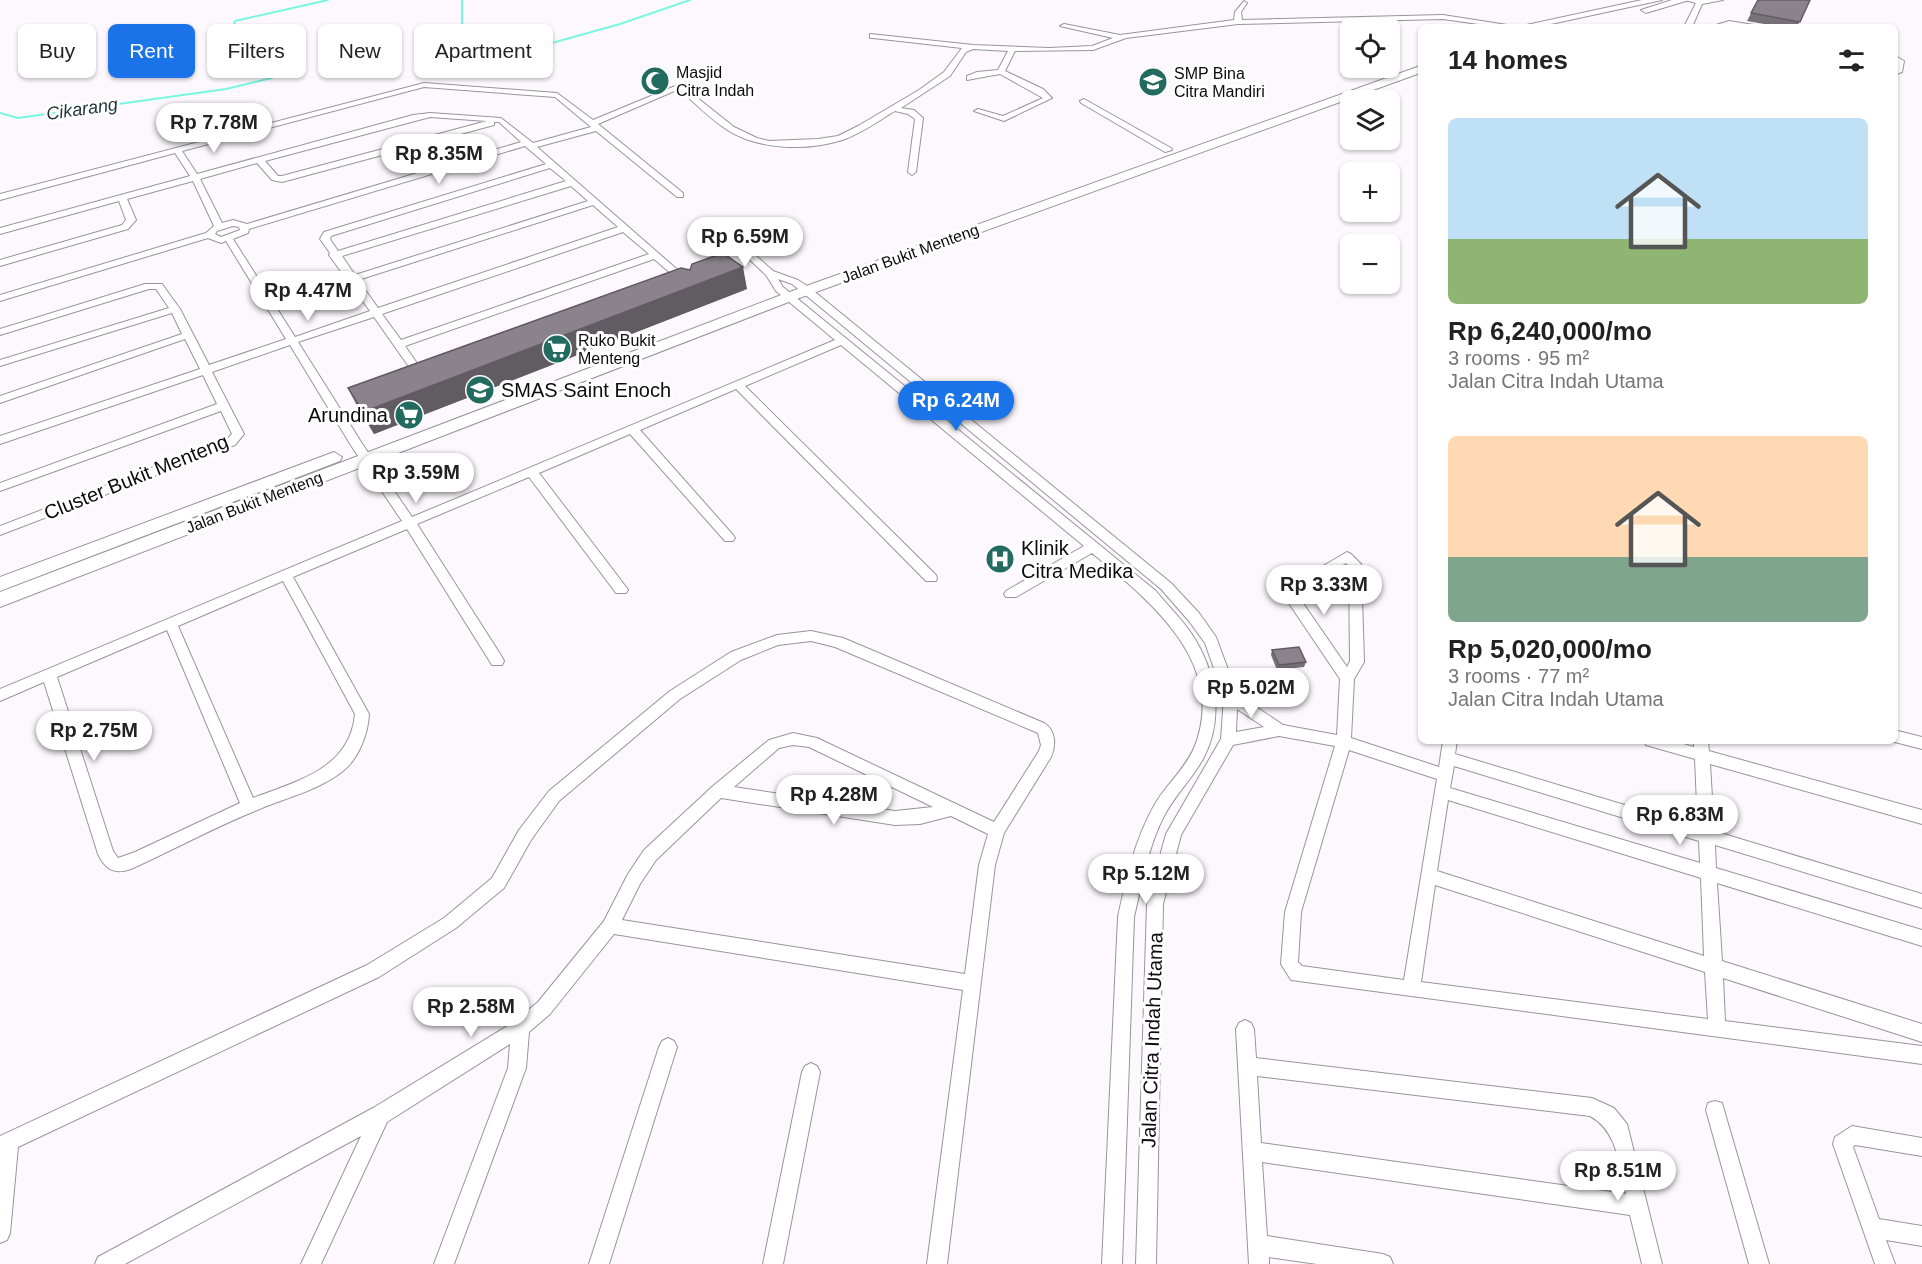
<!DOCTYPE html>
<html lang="en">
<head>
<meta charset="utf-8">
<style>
	body { margin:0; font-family:Arial,sans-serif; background:#f6f6f6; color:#222; height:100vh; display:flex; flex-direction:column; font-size:22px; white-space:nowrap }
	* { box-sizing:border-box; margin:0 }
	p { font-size:20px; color:#767676 }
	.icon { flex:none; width:33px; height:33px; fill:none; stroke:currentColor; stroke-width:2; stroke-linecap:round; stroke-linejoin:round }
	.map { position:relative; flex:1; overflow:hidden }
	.details { position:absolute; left:1418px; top:24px; width:480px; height:720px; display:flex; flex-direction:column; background:#fff; border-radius:9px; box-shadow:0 2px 4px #0004 }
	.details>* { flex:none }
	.hud { position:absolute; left:18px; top:24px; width:570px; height:54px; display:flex; gap:12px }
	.fabs { position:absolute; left:1340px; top:18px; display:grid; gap:12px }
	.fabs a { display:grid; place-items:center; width:60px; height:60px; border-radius:9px; background:#fff; box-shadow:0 2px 4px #0004; font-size:30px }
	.price { position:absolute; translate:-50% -51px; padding:0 14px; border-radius:21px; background:#fff; color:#222; font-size:20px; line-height:39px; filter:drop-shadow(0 2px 3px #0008) }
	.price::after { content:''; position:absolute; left:50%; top:36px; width:18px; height:14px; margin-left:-9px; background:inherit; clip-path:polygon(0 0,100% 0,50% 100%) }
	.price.on { background:#1a73e8; color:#fff }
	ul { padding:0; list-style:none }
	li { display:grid; align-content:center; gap:12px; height:318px; padding:0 30px }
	li span { display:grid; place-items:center; height:186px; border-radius:9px; color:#555 }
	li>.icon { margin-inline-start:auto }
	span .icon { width:108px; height:108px; fill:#fffc; stroke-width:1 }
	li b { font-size:26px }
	h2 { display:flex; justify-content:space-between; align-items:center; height:72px; padding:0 30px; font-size:26px }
	.chip { padding:0 21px; border-radius:9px; background:#fff; box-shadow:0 2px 4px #0004; font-size:21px; line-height:54px }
	.chip.on { background:#1a73e8; color:#fff }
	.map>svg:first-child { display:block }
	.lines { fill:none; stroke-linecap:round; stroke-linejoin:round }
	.stream { stroke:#79f6e2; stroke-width:2 }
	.street-casing { stroke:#9a939d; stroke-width:2 }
	.secondary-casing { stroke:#9a939d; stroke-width:2 }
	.street { fill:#fff; fill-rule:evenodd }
	.secondary { fill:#fff; fill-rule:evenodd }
	.wall { fill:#777178 }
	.shaded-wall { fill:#615c62 }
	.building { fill:#8a838c; stroke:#615c62; stroke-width:1.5 }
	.labels { text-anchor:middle; stroke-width:6; stroke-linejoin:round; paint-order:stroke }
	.far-poi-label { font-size:16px; fill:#0e0b0f; stroke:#fff; text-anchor:start }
	.far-street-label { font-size:16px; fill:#0e0b0f; stroke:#fff }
	.far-water-label { font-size:18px; font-style:italic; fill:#1d332f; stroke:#fff }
	.poi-label { font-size:20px; fill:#0e0b0f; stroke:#fff; text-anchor:start }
	.street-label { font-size:20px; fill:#0e0b0f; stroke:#fff }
</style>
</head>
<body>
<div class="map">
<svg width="1922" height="1264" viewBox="0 0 1922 1264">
	<rect width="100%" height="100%" fill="#fdf8fe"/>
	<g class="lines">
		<path class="stream" d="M462 0V25L452 50 498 58 620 24 690 0
			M0 113 18 118 226 89 272 78 277 63 255 54 232 33 235 21 328 0"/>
		<g class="street-casing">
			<path id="street" d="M1685 0H1723L1702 4 1692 27H1684L1696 3Z
				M1244 1 1247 3 1241 12 1242 20 1443 15 1520 27H1500L1443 19 1238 24 1126 38 1093 50 1015 51 1005 71 1043 89 1052 98 1004 121 974 111 978 109 1003 116 1043 98 1000 74 967 80V76L977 72 998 70 1008 51 973 49 966 52 950 76 901 108 914 110 923 118 916 172 912 175 908 172 915 119 908 114 895 111C878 121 861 134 842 140 808 151 760 150 729 131 711 120 695 103 679 89L598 124 683 193V197H677L596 131 537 147 688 279V283H682L654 259 405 346 421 369 430 373 425 376 414 374 374 317 298 342 363 445 412 517 835 340 776 291 766 275 733 244 741 242 773 271 798 280 810 288 1171 583 1199 613 1216 637 1237 694 1283 725 1337 735 1340 679 1284 596 1292 584 1347 552 1351 554 1361 564 1364 662 1354 679 1351 738 1439 767 1443 741H1457L1455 754 1698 827 1695 759 1646 745 1644 741H1673L1694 747V741H1708L1709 751 1922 810V824L1710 764 1714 831 1922 894V908L1715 845 1716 868 1922 930V946L1717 883 1722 961 1922 1024V1042L1723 978 1725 1021 1922 1046V1064L1291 980 1281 964 1285 912 1335 746 1279 736 1233 745 1181 835 1163 904 1156 1264H1136L1147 904 1166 834 1221 739 1224 697 1205 643 1189 621 1161 589 802 292 792 284 778 279 783 287 1156 591C1167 605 1181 618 1191 633 1216 670 1225 718 1203 759 1192 779 1175 795 1164 816 1148 847 1142 883 1134 917L1122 1264H1102L1118 917C1126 879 1135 839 1155 804 1166 785 1185 769 1194 748 1229 663 1149 600 1092 553L1016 597H1006L1004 594 1006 591 1084 546 841 345 745 386 936 575 937 578 936 581H926L736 389 640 430 733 535 735 538 733 541H725L630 434 539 473 626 587 628 590 626 593H616L529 477 417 524 502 657 504 661 502 665H492L407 529 293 577 369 714C368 734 359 758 343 771 318 791 284 798 255 811 213 828 173 850 131 869 114 875 105 869 98 854L44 682 0 701V689L402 521 352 447 290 345 212 372 244 434 235 445 0 535V526L227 439 232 434 221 411 0 491V483L217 404 203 375 0 444V436L200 369 185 339 0 403V396L182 334 172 313 0 366V360L169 308 156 289H149L0 335V329L145 284H162L180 309 209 365 286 339 226 241 221 243 208 238 0 301V295L206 233 214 226 193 181 127 199 136 220 128 229 0 266V260L122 225 126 220 119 201 0 234V228L190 176 175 153 0 200V194L424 83 557 93 593 120 680 84 734 127 757 138 769 141 818 139 838 136 858 126 919 90 944 72 962 48 873 38H870V34L973 45 1049 48 1092 46 1113 38 1060 26 1064 24 1120 35 1234 20 1235 12ZM424 87 555 97 591 127 533 143 501 118 430 113 413 115 197 174 182 151ZM430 117 487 121 282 176H278L265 161ZM494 122H499L521 142 247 224 233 220 222 223 200 179 257 163 272 180 282 182 494 125ZM525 146 546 164 324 232 320 239 330 253 329 255 370 311 295 337 233 239 248 233 249 229ZM550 168 566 181 338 251 330 239 331 236ZM571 186 588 201 355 275 342 256ZM593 205 618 227 378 308 358 280ZM233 226 239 227 240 230 221 237 215 234 217 231ZM623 232 649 254 401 340 382 314ZM1346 563 1349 566 1350 661 1347 667 1298 596 1302 590ZM283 581 355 714C350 769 297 781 253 798L178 626ZM167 630 240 803 135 852 118 858 113 851 57 677ZM1237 709 1264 727 1236 732ZM1349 750 1437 779 1404 980 1302 966 1298 962 1301 912ZM1454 766 1699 841 1700 863 1450 788ZM1448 800 1701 878 1704 956 1437 871ZM1435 885 1705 972 1708 1019 1421 982Z
				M1729 21 1754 25 1758 27 1729 25 1710 27Z
				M1894 55 1904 61 1902 72 1894 75Z
				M1084 99 1171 148 1172 150 1165 152 1081 103 1080 101Z
				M811 631 843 638 1044 723C1056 730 1056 746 1051 757L1004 833 995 865 947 1264H927L963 990 614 934 550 1014 529 1032 526 1068 454 1264H434L508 1068 510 1044 387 1122 321 1264H301L361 1136 125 1264H95L98 1257 373 1108 514 1022 538 1002 604 921 628 874 644 850 713 786 769 740 793 733 817 738 994 822 1039 751 1041 745 1038 733 835 647 811 641 778 645 741 660 680 699 559 801 531 840 504 888 456 928 379 977 18 1147 10 1233 7 1240 0 1243V1136L367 965 444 918 492 878 519 830 549 791 670 691 731 652 777 635ZM793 745 809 747 933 807 895 811 734 787 779 748ZM721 798 895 825 920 824 951 816 988 834 979 865 965 974 622 920 640 884 656 860Z
				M1894 730 1922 737V749L1891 741H1894Z
				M1245 1020 1251 1023 1254 1029 1256 1058 1592 1098 1614 1108 1627 1124 1662 1264H1642L1630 1215 1262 1162 1267 1236 1383 1254 1390 1257 1393 1264H1317L1269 1257V1264H1249L1236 1029 1239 1023ZM1257 1076 1590 1116C1618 1131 1619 1166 1626 1194L1261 1143Z
				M668 1038 674 1041 677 1047 609 1264H589L659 1047 662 1041Z
				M811 1063 817 1066 820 1072 783 1264H763L802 1072 805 1066Z
				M1715 1101 1722 1103 1724 1110 1769 1264H1749L1706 1110 1708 1103Z
				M1852 1126 1922 1138V1156L1855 1145 1853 1147 1879 1219 1922 1226V1246L1886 1240 1895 1264H1875L1833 1144 1835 1137Z"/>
		</g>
		<g class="secondary-casing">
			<path id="secondary" d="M1642 0H1662L1537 27H1517Z
				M1672 0H1689L1646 13 1641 10Z
				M1420 66V73L794 300 0 607V592L784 294Z
				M334 452 342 457 340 461 0 591V577Z"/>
		</g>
		<use href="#street" class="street"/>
		<use href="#secondary" class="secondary"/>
	</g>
	<path class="wall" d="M1758 0H1810L1797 27H1781L1747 21Z
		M747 289 374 434 359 410 348 388Z
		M1272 650 1306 662 1304 667 1277 670 1271 655Z"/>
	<path class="shaded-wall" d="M743 267 747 289 374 434 363 412Z"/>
	<path class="building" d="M1758 0H1810L1800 22 1751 13Z
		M723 253 743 267 363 412 348 388 681 268 690 270 692 264Z
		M1299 647 1306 662 1279 665 1272 650Z"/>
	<defs>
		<g id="mosque-disc" transform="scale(1.5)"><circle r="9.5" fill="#236b60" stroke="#fff"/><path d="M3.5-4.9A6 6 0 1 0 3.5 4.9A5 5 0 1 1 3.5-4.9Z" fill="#fff"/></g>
		<g id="school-disc" transform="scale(1.5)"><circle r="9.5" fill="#236b60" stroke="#fff"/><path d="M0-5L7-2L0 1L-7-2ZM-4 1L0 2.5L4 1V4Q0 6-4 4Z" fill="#fff"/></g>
		<g id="supermarket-disc" transform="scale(1.5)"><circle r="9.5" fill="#236b60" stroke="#fff"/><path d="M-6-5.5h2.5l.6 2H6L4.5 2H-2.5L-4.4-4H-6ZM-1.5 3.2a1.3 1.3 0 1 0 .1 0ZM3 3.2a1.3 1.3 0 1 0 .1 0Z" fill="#fff"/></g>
		<g id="hospital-disc" transform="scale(1.5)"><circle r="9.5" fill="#236b60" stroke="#fff"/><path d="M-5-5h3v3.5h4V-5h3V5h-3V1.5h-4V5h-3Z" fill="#fff"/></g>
	</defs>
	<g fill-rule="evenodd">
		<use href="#mosque-disc" x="655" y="81"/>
		<use href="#school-disc" x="1153" y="82"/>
		<use href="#supermarket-disc" x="557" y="349"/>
		<use href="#school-disc" x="480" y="390"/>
		<use href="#supermarket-disc" x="409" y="415"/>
		<use href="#hospital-disc" x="1000" y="559"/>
	</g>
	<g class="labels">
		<g class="far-poi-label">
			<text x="676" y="78">Masjid<tspan x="676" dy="18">Citra Indah</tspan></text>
			<text x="1174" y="79">SMP Bina<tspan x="1174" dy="18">Citra Mandiri</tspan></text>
			<text x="578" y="346">Ruko Bukit<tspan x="578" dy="18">Menteng</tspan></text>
		</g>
		<g class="far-street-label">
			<text transform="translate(910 253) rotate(-20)" y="6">Jalan Bukit Menteng</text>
			<text transform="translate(254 502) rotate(-21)" y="6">Jalan Bukit Menteng</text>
		</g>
		<g class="far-water-label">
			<text transform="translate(82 109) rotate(-8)" y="6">Cikarang</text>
		</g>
		<g class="poi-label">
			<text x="501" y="397">SMAS Saint Enoch</text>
			<text x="388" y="422" text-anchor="end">Arundina</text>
			<text x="1021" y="555">Klinik<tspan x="1021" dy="23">Citra Medika</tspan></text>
		</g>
		<g class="street-label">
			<text transform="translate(136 477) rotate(-22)" y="7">Cluster Bukit Menteng</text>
			<text transform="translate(1152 1040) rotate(-88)" y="7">Jalan Citra Indah Utama</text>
		</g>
	</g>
</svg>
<div class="fabs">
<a><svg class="icon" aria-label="locate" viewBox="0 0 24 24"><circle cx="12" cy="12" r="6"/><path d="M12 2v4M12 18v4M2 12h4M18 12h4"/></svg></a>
<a><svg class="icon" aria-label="layers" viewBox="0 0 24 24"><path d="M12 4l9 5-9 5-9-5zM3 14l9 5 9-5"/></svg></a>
<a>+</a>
<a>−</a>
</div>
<b class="price" style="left:214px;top:154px">Rp 7.78M</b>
<b class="price" style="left:439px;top:185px">Rp 8.35M</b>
<b class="price" style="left:745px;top:268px">Rp 6.59M</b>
<b class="price" style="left:308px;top:322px">Rp 4.47M</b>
<b class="price on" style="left:956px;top:432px">Rp 6.24M</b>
<b class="price" style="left:416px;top:504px">Rp 3.59M</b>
<b class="price" style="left:1324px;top:616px">Rp 3.33M</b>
<b class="price" style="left:1251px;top:719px">Rp 5.02M</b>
<b class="price" style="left:94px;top:762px">Rp 2.75M</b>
<b class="price" style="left:834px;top:826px">Rp 4.28M</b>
<b class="price" style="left:1680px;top:846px">Rp 6.83M</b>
<b class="price" style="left:1146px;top:905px">Rp 5.12M</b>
<b class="price" style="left:471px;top:1038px">Rp 2.58M</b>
<b class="price" style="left:1618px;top:1202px">Rp 8.51M</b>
<div class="hud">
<a class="chip">Buy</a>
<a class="chip on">Rent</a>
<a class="chip">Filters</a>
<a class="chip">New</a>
<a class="chip">Apartment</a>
</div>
<section class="details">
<h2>14 homes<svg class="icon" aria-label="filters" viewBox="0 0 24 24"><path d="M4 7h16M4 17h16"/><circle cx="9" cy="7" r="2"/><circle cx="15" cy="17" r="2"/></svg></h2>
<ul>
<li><span style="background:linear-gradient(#bfe0f5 65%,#8fb573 0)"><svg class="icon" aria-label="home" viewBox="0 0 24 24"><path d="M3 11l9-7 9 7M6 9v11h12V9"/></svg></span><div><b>Rp 6,240,000/mo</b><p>3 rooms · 95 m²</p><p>Jalan Citra Indah Utama</p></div></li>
<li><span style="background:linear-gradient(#ffd9b3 65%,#7fa58c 0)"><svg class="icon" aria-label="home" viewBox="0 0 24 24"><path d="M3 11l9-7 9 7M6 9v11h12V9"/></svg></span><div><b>Rp 5,020,000/mo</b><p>3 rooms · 77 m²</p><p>Jalan Citra Indah Utama</p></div></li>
</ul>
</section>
</div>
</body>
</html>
